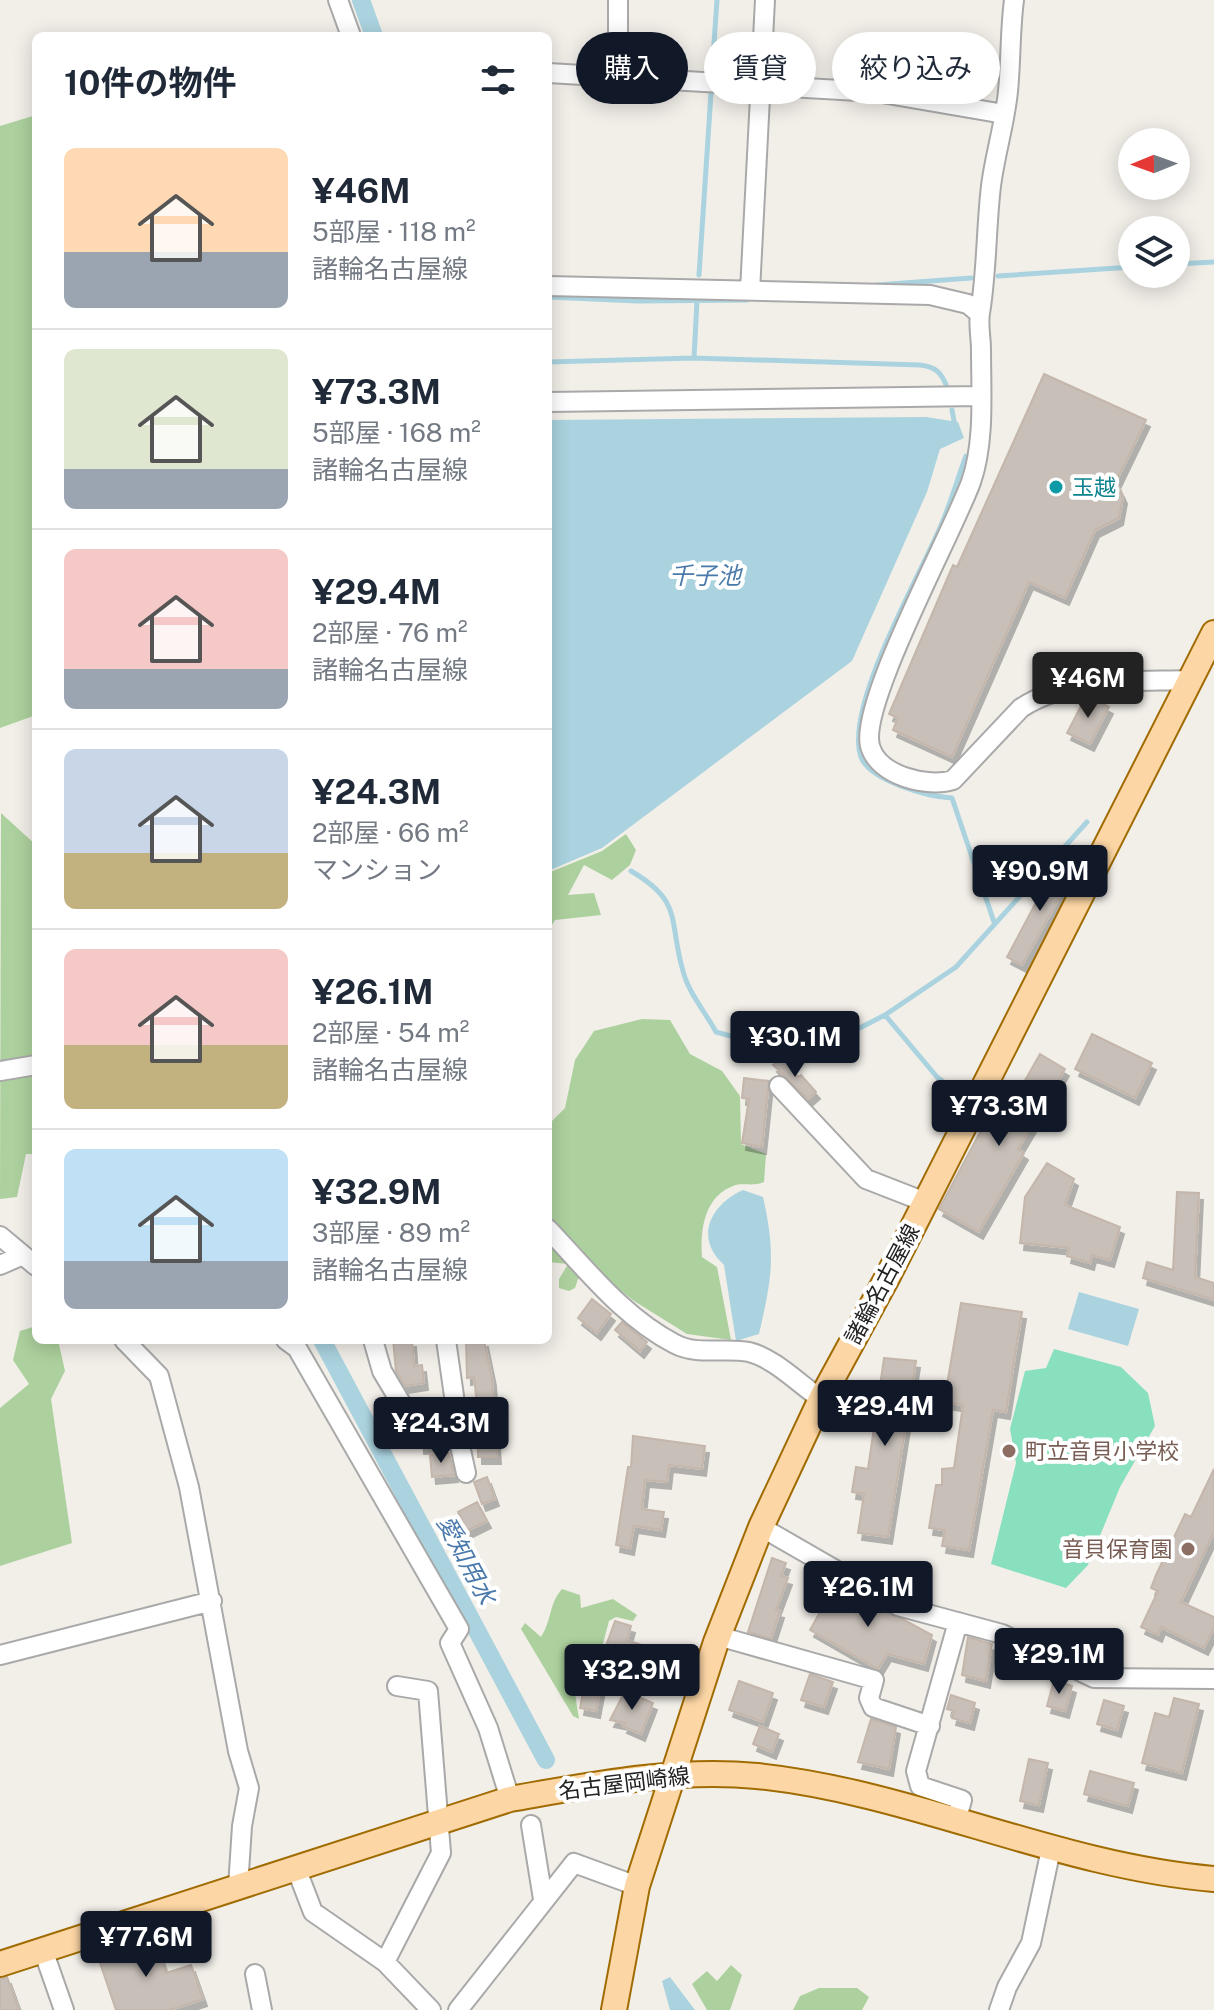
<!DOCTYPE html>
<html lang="ja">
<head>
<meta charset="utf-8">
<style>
	body { margin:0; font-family:"Public Sans","Noto Sans JP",sans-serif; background:#f2f2f3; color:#1f2937; height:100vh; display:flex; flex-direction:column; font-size:30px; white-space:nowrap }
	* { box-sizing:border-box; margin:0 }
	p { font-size:26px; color:#747a83 }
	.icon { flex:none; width:44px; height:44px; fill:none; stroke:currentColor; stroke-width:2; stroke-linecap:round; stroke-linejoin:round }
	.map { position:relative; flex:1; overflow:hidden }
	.details { position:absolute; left:32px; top:32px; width:520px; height:1312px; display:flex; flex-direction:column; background:#fff; border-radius:12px; box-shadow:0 4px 20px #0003 }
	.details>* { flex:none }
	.top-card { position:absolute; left:576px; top:32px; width:518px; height:72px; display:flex; gap:16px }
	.needle { width:52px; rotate:269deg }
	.buttons { position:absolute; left:1118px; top:128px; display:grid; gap:16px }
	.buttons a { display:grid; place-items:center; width:72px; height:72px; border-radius:50%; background:#fff; box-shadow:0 4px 20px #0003; font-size:40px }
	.price { position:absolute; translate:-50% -68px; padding:0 18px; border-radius:8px; background:#111827; color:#fff; font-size:26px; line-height:52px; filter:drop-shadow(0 2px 4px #0008) }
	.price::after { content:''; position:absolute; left:50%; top:48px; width:24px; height:18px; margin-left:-12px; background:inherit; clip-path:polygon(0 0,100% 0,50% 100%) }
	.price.selected { background:#222; color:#fff }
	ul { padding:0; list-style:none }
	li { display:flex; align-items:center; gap:24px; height:200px; padding:0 32px }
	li+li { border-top:2px solid #e0e1e3 }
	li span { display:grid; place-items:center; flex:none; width:224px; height:160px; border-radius:12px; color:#555 }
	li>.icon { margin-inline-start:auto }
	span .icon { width:96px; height:96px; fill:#fffc; stroke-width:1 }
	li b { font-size:34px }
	h2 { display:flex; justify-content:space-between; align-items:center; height:96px; padding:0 32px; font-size:34px }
	.pill { padding:0 28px; border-radius:36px; background:#fff; box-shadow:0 4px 20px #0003; font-size:28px; line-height:72px }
	.pill.selected { background:#111827; color:#fff }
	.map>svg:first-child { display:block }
	.forest { fill:#add19e }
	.pitch { fill:#88e0be }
	.water { fill:#aad3df }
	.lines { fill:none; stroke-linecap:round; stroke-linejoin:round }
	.stream { stroke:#aad3df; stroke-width:5 }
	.canal { stroke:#aad3df; stroke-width:18 }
	.building { fill:#c7bfb8; stroke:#c4b6ab; stroke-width:2; filter:url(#shadow) }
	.minor-casing { stroke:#a9a9a9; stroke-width:22 }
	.major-casing { stroke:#a06b00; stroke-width:28 }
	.minor { stroke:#fff; stroke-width:18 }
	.major { stroke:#fcd6a4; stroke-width:24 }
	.culture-dot { fill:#0f9aa8; stroke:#fff; stroke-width:3 }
	.education-dot { fill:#8d6e63; stroke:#fff; stroke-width:3 }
	.labels { text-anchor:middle; stroke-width:8; stroke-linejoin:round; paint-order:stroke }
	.culture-label { font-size:22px; fill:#0d838f; stroke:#fff; text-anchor:start }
	.street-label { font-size:22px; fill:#222; stroke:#fff }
	.education-label { font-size:22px; fill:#785e54; stroke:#fff; text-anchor:start }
	.water-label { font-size:24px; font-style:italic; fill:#4a7aab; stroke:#fff }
</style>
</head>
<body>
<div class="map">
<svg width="1214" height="2010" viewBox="0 0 1214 2010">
	<defs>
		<filter id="shadow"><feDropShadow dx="4" dy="7" stdDeviation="0" flood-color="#0004"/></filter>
	</defs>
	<rect width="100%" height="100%" fill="#f2efe9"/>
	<path class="forest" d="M36 115V715L0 728V126Z
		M1 813 36 845V1154H26L17 1197 0 1199Z
		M626 834 636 850 630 865 612 880 584 865 568 895 594 893 601 915 555 920 548 931V873L602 851Z
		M642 1019 670 1020 690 1054 722 1071 740 1096 741 1144 766 1154 764 1182C753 1187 743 1182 733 1186 704 1197 700 1231 702 1257L717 1267 731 1340 687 1334 634 1301 583 1261 548 1215V1125L565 1108 575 1060 594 1031Z
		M548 1240 587 1279H578L575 1288 569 1291 559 1288V1279L568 1264 548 1262Z
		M36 1326V1340H58L65 1371 51 1399 72 1543 0 1566V1408L29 1384 13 1360 20 1331Z
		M562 1589 580 1595 581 1608 613 1599 637 1615 633 1621 616 1617 609 1621 601 1651 618 1664 610 1676 588 1675 574 1687 579 1719 573 1716 521 1629 525 1623 541 1637C552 1620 549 1603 562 1589Z
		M731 1965 742 1975 730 2010H707L692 1984 707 1971 717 1981Z
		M819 1988H857L869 1997 862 2010H793L800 1996Z"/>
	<path class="pitch" d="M1054 1349 1121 1367 1148 1393 1155 1426 1120 1487 1088 1565 1066 1588 991 1564 1016 1463 1010 1429 1025 1371 1046 1368Z"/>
	<path class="water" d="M926 417 958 422 964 438 940 449 927 492 852 661 602 848 548 871V420Z
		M743 1190 763 1197C776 1254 772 1278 759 1334L736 1341 724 1265C694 1238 710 1205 743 1190Z
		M1079 1292 1139 1309 1128 1346 1068 1329Z
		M670 1977 695 2010H670L662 1981Z"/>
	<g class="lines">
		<path class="stream" d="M712 72 717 0
			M1176 264 1214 262
			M699 275 711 93
			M998 276 1132 267
			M877 285 971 278
			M548 297 637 301 747 300
			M694 358 697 301
			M548 362 694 358 920 365C936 367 941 372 947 387
			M952 410 954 421
			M966 456C957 480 950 506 939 530 918 579 844 708 861 757 870 781 929 797 952 798L994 922
			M631 871C684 902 668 920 683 971 688 992 706 1013 716 1032L774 1048 795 1061 885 1015 956 967 1087 822
			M885 1015 937 1077 954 1090"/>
		<path class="canal" d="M361 0 374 36
			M322 1340 546 1760"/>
	</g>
	<path class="building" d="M1044 374 1146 420 1116 482 1123 497 1119 518 1095 530 1065 598 1029 582 952 757 893 730 898 718 889 714 953 565 957 567Z
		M1089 697 1109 707 1090 744 1067 733 1085 698Z
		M1057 863 1074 871 1022 965 1007 957Z
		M1092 1034 1152 1063 1135 1098 1075 1069Z
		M1040 1054 1065 1069 1018 1149 1024 1153 979 1232 939 1209 1001 1093 1014 1100Z
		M783 1058 798 1077 801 1075 816 1092 808 1099 773 1065Z
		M744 1078 769 1081 762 1147 742 1143 749 1099 742 1098Z
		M1047 1163 1074 1179 1065 1205 1120 1227 1110 1260 1092 1255 1090 1263 1067 1256 1069 1248 1020 1243 1025 1197Z
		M1177 1192 1199 1193 1195 1277 1214 1283V1300L1143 1278 1147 1262 1173 1270Z
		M592 1299 611 1314 597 1333 578 1318Z
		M961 1303 1022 1312 1006 1412 993 1410 969 1550 942 1546 945 1530 929 1528 936 1485H942V1469L954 1468 963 1405 944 1402Z
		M622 1322 647 1342 640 1351 615 1330Z
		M393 1340H412L414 1366 422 1365 424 1383 405 1386 396 1371Z
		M466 1340H484L492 1379 497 1457H478V1426H474L472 1406 477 1405 474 1377 467 1378Z
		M884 1358 916 1361 888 1537 858 1533 864 1494 852 1492 856 1467 868 1469Z
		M438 1427 439 1446 420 1447 419 1429Z
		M633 1436 705 1446 702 1469 669 1465 667 1482 645 1480 642 1509 664 1512 661 1530 634 1526 630 1548 616 1545 628 1467H631Z
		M449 1453 454 1475 432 1477 430 1455Z
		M1214 1469V1532L1181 1602 1214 1617V1628L1204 1648 1161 1627 1158 1635 1141 1627 1158 1591 1151 1588 1156 1575 1185 1514 1191 1517Z
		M487 1477 495 1499 482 1504 474 1482Z
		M477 1502 487 1521 467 1531 458 1512Z
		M772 1558 786 1563 781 1576 788 1578 776 1610 780 1611 771 1639 748 1632Z
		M828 1579 932 1635 924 1664 887 1654 878 1669 810 1630 828 1598 820 1593Z
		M615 1621 631 1626 627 1640 670 1655 662 1678 633 1668 636 1660 605 1649Z
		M968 1637 992 1644 986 1681 962 1675Z
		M810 1674 833 1682 824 1707 801 1700Z
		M1054 1680 1072 1686 1065 1711 1047 1706Z
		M739 1681 773 1693 763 1722 729 1710Z
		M585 1682 601 1685 596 1711 580 1708Z
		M625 1691 653 1703 641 1734 623 1726 625 1723 610 1720Z
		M951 1695 975 1703 970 1723 952 1718 954 1711 947 1709Z
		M1174 1698 1199 1704 1182 1773 1142 1763 1155 1713 1169 1717Z
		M1104 1700 1124 1706 1117 1730 1097 1724Z
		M871 1719 896 1727 889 1769 858 1762Z
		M760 1726 779 1734 772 1752 753 1744Z
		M1029 1759 1048 1763 1039 1805 1020 1801Z
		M1090 1771 1134 1783 1128 1806 1084 1794Z
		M153 1935 166 1973 191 1965 203 1999 170 2010H116L97 1954Z
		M7 1977 19 2010H0V1979Z"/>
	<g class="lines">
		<g class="minor-casing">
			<path id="minor" d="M338 0 351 36
				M618 0V78
				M1014 0C1010 30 1011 61 1008 91 1005 123 995 154 991 186 986 228 987 271 980 313 978 325 981 338 981 349 981 392 985 442 971 482 952 534 859 704 870 746 878 776 928 788 953 780L1021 708C1068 677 1135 682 1189 680
				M548 73 876 92 1004 114
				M548 286 930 295 968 304 980 314
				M750 291 765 0
				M548 402 979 396
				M0 1071 36 1065
				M779 1086 866 1179 925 1202
				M548 1229C587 1270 624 1318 675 1344 698 1356 725 1347 749 1352 774 1358 799 1384 821 1399
				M0 1236 36 1266
				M0 1265 23 1255
				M124 1340 159 1376 189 1487 238 1751 249 1788 242 1826 238 1887
				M286 1340 297 1348 459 1629 450 1643 488 1728 510 1799
				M373 1340 382 1371 410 1418 449 1414 455 1403 446 1340
				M452 1409 466 1473
				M761 1527 898 1606 1002 1634 1094 1678 1214 1679
				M718 1636 874 1680 869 1698 873 1707 930 1726
				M0 1655 212 1601
				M956 1821 962 1800 920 1786 916 1771 958 1622
				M531 1825 543 1899
				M296 1868 313 1912 385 1962 431 2010
				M43 1950 64 2010
				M385 1962 441 1853 428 1691 397 1686
				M255 1974 262 2010
				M458 2010 574 1863 637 1886
				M999 2010 1007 1987 1031 1943 1051 1849"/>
		</g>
		<g class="major-casing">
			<path id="major" d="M0 1964 510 1799C591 1785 674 1768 757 1776 913 1792 1057 1866 1214 1879
				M614 2010 637 1886 716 1642 761 1527 821 1399 888 1276 1214 633"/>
		</g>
		<use href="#minor" class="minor"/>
		<use href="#major" class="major"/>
	</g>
	<circle class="culture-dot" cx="1056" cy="487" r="8"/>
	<g class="education-dot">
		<circle cx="1009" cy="1451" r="8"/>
		<circle cx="1188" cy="1549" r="8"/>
	</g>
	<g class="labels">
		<g class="culture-label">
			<text x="1072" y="495">玉越</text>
		</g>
		<g class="street-label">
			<text transform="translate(882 1284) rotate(-62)" y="8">諸輪名古屋線</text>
			<text transform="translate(624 1783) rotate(-7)" y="8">名古屋岡崎線</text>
		</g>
		<g class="education-label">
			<text x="1025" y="1459">町立音貝小学校</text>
			<text x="1172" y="1557" text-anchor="end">音貝保育園</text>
		</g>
		<g class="water-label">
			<text x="705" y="584">千子池</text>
			<text transform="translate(466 1560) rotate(62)" y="8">愛知用水</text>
		</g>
	</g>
</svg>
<div class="buttons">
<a><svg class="needle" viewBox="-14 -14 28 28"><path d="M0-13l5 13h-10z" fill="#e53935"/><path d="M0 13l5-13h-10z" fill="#747a83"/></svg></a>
<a><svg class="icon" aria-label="layers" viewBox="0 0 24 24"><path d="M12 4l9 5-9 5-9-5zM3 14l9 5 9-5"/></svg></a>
</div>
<b class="price selected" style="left:1088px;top:720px">¥46M</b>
<b class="price" style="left:1040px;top:913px">¥90.9M</b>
<b class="price" style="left:795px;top:1079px">¥30.1M</b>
<b class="price" style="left:999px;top:1148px">¥73.3M</b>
<b class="price" style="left:885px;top:1448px">¥29.4M</b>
<b class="price" style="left:441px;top:1465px">¥24.3M</b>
<b class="price" style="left:868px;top:1629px">¥26.1M</b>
<b class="price" style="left:1059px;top:1696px">¥29.1M</b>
<b class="price" style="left:632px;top:1712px">¥32.9M</b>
<b class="price" style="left:146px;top:1979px">¥77.6M</b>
<div class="top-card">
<a class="pill selected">購入</a>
<a class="pill">賃貸</a>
<a class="pill">絞り込み</a>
</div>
<section class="details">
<h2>10件の物件<svg class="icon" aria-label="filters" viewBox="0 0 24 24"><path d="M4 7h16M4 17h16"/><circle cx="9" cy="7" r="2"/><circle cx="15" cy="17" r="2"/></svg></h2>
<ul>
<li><span style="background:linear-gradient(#ffd9b3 65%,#9aa5b1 0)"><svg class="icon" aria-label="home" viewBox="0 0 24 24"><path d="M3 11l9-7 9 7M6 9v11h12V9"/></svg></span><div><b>¥46M</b><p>5部屋 · 118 m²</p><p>諸輪名古屋線</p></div></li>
<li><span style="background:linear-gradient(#dfe7d0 75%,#9aa5b1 0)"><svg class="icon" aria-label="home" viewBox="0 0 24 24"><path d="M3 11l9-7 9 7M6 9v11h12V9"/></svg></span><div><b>¥73.3M</b><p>5部屋 · 168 m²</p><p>諸輪名古屋線</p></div></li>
<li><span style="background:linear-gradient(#f6c9c9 75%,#9aa5b1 0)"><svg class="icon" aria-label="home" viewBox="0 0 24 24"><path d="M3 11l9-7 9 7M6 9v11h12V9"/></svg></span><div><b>¥29.4M</b><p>2部屋 · 76 m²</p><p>諸輪名古屋線</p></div></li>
<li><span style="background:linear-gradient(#c9d6e8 65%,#c2b280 0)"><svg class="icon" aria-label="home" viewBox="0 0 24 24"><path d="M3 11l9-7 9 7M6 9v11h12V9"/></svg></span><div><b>¥24.3M</b><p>2部屋 · 66 m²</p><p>マンション</p></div></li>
<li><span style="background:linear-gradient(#f6c9c9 60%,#c2b280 0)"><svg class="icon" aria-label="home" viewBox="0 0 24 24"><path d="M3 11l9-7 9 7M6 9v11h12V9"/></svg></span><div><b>¥26.1M</b><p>2部屋 · 54 m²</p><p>諸輪名古屋線</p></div></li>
<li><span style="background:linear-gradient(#bfe0f5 70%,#9aa5b1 0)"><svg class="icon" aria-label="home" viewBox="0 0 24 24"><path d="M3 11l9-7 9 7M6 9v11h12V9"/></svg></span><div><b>¥32.9M</b><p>3部屋 · 89 m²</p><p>諸輪名古屋線</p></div></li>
</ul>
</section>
</div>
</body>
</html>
